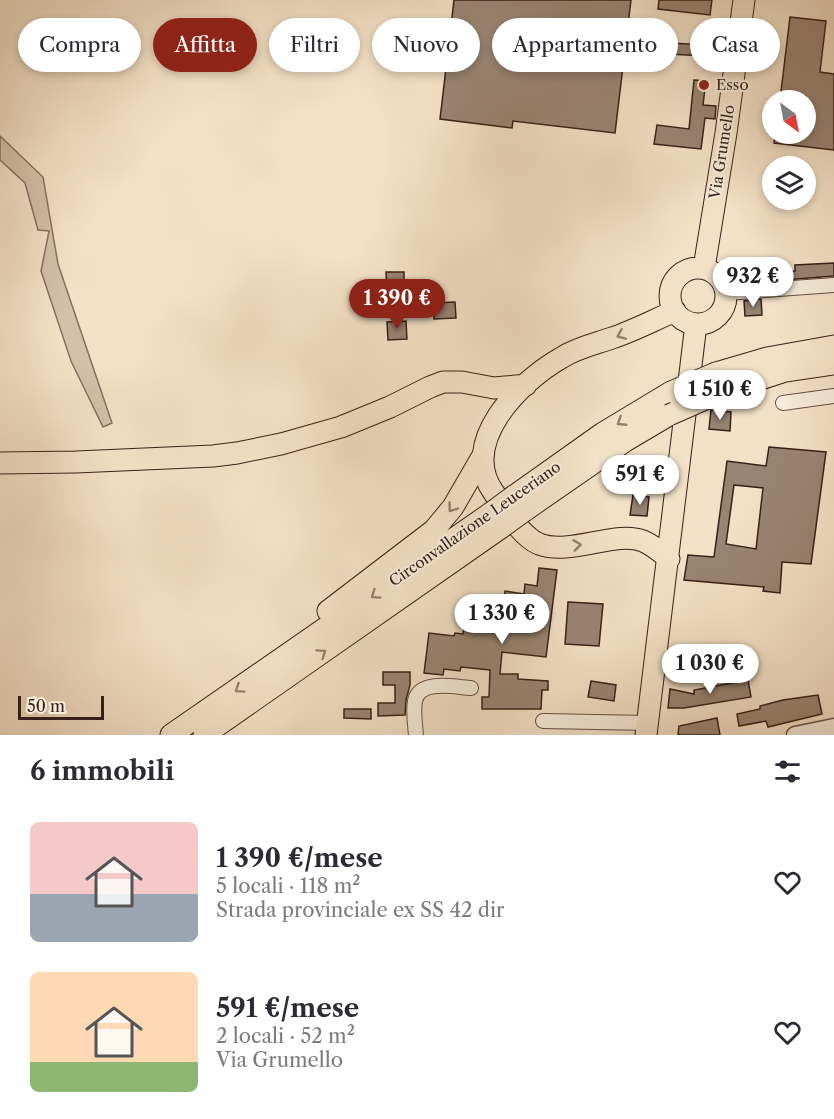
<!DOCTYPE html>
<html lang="it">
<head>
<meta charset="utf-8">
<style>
	body { margin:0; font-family:"Libre Caslon Text",serif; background:#f2f2f3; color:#2b2b33; height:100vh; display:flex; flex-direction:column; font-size:22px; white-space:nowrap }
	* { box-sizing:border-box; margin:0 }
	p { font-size:20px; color:#7c7c81 }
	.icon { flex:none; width:33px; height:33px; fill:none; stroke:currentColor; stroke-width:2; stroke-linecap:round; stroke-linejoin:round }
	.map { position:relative; height:735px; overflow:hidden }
	.side { display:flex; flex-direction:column; background:#fff; flex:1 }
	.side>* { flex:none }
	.hud { position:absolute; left:18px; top:18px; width:798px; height:54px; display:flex; gap:12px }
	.needle { width:39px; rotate:148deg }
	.buttons { position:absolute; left:762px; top:90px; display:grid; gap:12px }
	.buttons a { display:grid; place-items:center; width:54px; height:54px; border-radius:50%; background:#fff; box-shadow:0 3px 9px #0003; font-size:30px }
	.scale { position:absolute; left:18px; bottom:15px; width:86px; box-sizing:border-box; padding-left:6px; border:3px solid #372017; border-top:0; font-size:16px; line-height:21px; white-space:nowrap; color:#372017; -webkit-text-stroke:4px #f7ecdb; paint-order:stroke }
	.price { position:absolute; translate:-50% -51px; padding:0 14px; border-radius:21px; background:#fff; color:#222; font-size:20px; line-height:39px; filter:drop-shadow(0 2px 3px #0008) }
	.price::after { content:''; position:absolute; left:50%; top:36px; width:18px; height:14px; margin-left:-9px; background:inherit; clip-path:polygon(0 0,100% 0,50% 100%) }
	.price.selected { background:#8f2418; color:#fff }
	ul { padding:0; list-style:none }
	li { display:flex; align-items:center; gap:18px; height:150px; padding:0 30px }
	li span { display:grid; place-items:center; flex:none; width:168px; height:120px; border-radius:9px; color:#555 }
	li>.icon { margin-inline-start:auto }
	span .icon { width:72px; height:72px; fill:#fffc; stroke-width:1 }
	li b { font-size:26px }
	h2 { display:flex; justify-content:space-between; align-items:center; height:72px; padding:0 30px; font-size:26px }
	.chip { padding:0 21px; border-radius:27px; background:#fff; box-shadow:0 3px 9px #0003; font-size:21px; line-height:54px }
	.chip.selected { background:#8f2418; color:#fff }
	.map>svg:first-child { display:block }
	.green { fill:#d3c0a9; stroke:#857060; stroke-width:1.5 }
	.building { fill:#998473; stroke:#372017; stroke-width:1.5; fill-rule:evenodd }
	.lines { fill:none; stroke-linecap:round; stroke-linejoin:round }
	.minor-casing { stroke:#665043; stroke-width:16 }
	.tertiary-casing { stroke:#665043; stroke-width:19 }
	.primary-casing { stroke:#372017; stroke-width:23 }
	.trunk-casing { stroke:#372017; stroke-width:23 }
	.minor { stroke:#f7ecdb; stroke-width:14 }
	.tertiary { stroke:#f7ecdb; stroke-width:16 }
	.primary { stroke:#f3e1c7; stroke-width:21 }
	.trunk { stroke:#f3e1c7; stroke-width:21 }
	.trunk-bridge-casing { stroke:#372017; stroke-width:23; stroke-linecap:butt }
	.trunk-bridge { stroke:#f3e1c7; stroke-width:21 }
	.oneway { stroke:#95806f }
	.poi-dot { fill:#8f2418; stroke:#f7ecdb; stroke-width:2 }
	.labels { text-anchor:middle; stroke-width:4.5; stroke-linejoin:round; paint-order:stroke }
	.poi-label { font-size:15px; fill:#372017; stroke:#f7ecdb; text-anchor:start }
	.street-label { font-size:15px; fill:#372017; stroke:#f7ecdb }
</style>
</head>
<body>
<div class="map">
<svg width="834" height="735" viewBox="0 0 834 735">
	<rect width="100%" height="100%" fill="#f3e1c7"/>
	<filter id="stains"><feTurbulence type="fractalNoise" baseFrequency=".00333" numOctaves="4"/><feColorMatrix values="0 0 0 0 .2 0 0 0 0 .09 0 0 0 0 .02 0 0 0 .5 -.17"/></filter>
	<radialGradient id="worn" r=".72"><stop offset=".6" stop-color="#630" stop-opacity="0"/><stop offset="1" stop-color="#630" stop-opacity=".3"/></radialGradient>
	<path class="green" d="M0 136 43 177 58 264 112 423 103 427 71 361 41 271 49 231 38 230 25 183 0 160Z"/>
	<path class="building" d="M454 0H631L615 133 513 121 512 128 440 119Z
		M659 0H712L710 15 658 9Z
		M790 17 826 21 820 72 834 74V150L774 143 775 134H806V100H780Z
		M669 43 707 45V56L668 54Z
		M694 80 706 81 703 105 716 106 715 119 705 118 701 149 654 144 657 125 689 129Z
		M834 263V276L785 280 784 272 795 271V265Z
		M386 272H404V295H387Z
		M761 299 762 315 745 316 744 301Z
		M455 302 456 318 434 319 433 303Z
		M406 321 407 339 388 340 387 322Z
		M711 410 731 412 730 431 709 429Z
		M769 447 826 452 811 564 782 562 780 593 763 591 764 587 684 580 688 555 714 557 727 461 766 466ZM734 485 763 488 756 549 726 544Z
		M633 495 649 497 647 516 630 515Z
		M539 568 557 570 546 657 502 652 500 674H518V679L548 681V690H542L541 709H482V697H489L490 670 461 667 460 671 444 669 443 675 424 673 429 633 454 636 455 633 463 634 465 622 469 623 470 613 502 617 505 591 524 594 525 584 537 586Z
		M568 602 603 604 599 646 565 644Z
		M383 672H410V685L406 700 405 715 378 716V703H395V685H383Z
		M748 680 751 697 684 708H668L670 689 694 694V690Z
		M591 681 616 685 614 701 588 697Z
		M818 695 822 714 768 727 766 721 739 726 737 714 760 709V706L783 700Z
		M344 709H371V719L344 718Z
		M717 718 720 735H678L679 726Z"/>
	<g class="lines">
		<g class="minor-casing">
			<path id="minor" d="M726 293 834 285
				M783 403 834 396
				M543 721 648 723
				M416 735C415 724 413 712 415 701 419 679 455 687 471 688"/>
		</g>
		<g class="tertiary-casing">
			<path id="tertiary" d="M795 735 834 727"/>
		</g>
		<g class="primary-casing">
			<path id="primary" d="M704 268 726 133 744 0
				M670 296a28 28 0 1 1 56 0a28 28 0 1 1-56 0Z
				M0 463 76 462 213 456 237 453 281 444 341 427 390 407 430 387 443 382H462L494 388 526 385
				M669 559C661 552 653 545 643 541 616 530 570 556 539 544 520 536 506 509 494 493 458 443 519 382 561 358 576 348 595 344 612 338 633 331 654 320 675 311
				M646 735 696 324"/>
		</g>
		<g class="trunk-casing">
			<path id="trunk" d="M716 373 767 358 834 346
				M721 392 785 371 834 364
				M514 496 603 433 671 392
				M524 511 625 441 669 415
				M328 611 434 530 453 507 482 457
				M171 735 491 513
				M204 735 502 527"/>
		</g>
		<use href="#minor" class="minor"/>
		<use href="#tertiary" class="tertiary"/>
		<use href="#primary" class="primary"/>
		<use href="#trunk" class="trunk"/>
		<g class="trunk-bridge-casing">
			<path id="trunk-bridge" d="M671 392 716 373
				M669 415 721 392
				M491 513 514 496
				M502 527 524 511"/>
		</g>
		<use href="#trunk-bridge" class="trunk-bridge"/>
	</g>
	<defs><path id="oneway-chevron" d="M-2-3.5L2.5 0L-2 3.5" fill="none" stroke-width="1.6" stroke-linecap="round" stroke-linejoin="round" transform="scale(1.5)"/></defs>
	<g class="oneway">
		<use href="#oneway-chevron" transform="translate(621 335) rotate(157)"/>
		<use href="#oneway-chevron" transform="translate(621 422) rotate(147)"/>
		<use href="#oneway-chevron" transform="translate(452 508) rotate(126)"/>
		<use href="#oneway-chevron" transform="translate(577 545) rotate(-7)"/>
		<use href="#oneway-chevron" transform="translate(375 595) rotate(145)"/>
		<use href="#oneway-chevron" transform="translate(322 653) rotate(-35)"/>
		<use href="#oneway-chevron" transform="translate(239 689) rotate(146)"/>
	</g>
	<circle class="poi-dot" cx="704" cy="85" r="6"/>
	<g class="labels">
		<g class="poi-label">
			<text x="716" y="90">Esso</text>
		</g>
		<g class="street-label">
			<text transform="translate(722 152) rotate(-81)" y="5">Via Grumello</text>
			<text transform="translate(475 524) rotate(-35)" y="5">Circonvallazione Leuceriano</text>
		</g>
	</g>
	<rect width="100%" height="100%" filter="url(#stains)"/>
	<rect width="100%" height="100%" fill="url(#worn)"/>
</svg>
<div class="buttons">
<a><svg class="needle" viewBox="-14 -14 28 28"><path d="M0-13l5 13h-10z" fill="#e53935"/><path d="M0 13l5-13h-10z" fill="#7c7c81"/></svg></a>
<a><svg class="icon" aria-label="layers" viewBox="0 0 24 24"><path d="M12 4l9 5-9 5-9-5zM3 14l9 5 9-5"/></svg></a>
</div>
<div class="scale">50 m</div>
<b class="price" style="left:753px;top:308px">932 €</b>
<b class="price selected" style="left:397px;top:330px">1 390 €</b>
<b class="price" style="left:720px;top:421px">1 510 €</b>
<b class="price" style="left:640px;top:506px">591 €</b>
<b class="price" style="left:502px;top:645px">1 330 €</b>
<b class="price" style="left:710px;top:695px">1 030 €</b>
<div class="hud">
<a class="chip">Compra</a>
<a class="chip selected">Affitta</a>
<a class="chip">Filtri</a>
<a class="chip">Nuovo</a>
<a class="chip">Appartamento</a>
<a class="chip">Casa</a>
</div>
</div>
<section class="side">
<h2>6 immobili<svg class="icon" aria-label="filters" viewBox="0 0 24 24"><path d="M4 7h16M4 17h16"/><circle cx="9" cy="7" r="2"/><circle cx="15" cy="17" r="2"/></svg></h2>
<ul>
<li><span style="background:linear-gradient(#f6c9c9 60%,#9aa5b1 0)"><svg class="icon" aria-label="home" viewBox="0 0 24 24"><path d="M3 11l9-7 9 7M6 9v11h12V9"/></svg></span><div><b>1 390 €/mese</b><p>5 locali · 118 m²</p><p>Strada provinciale ex SS 42 dir</p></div><svg class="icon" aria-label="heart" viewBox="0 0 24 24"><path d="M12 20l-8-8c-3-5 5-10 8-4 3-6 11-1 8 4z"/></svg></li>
<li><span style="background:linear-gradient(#ffd9b3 75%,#8fb573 0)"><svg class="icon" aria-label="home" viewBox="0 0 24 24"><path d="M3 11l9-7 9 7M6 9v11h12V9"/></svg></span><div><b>591 €/mese</b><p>2 locali · 52 m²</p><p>Via Grumello</p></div><svg class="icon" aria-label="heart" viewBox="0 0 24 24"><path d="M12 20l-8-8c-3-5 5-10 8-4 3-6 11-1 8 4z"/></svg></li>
</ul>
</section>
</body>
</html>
